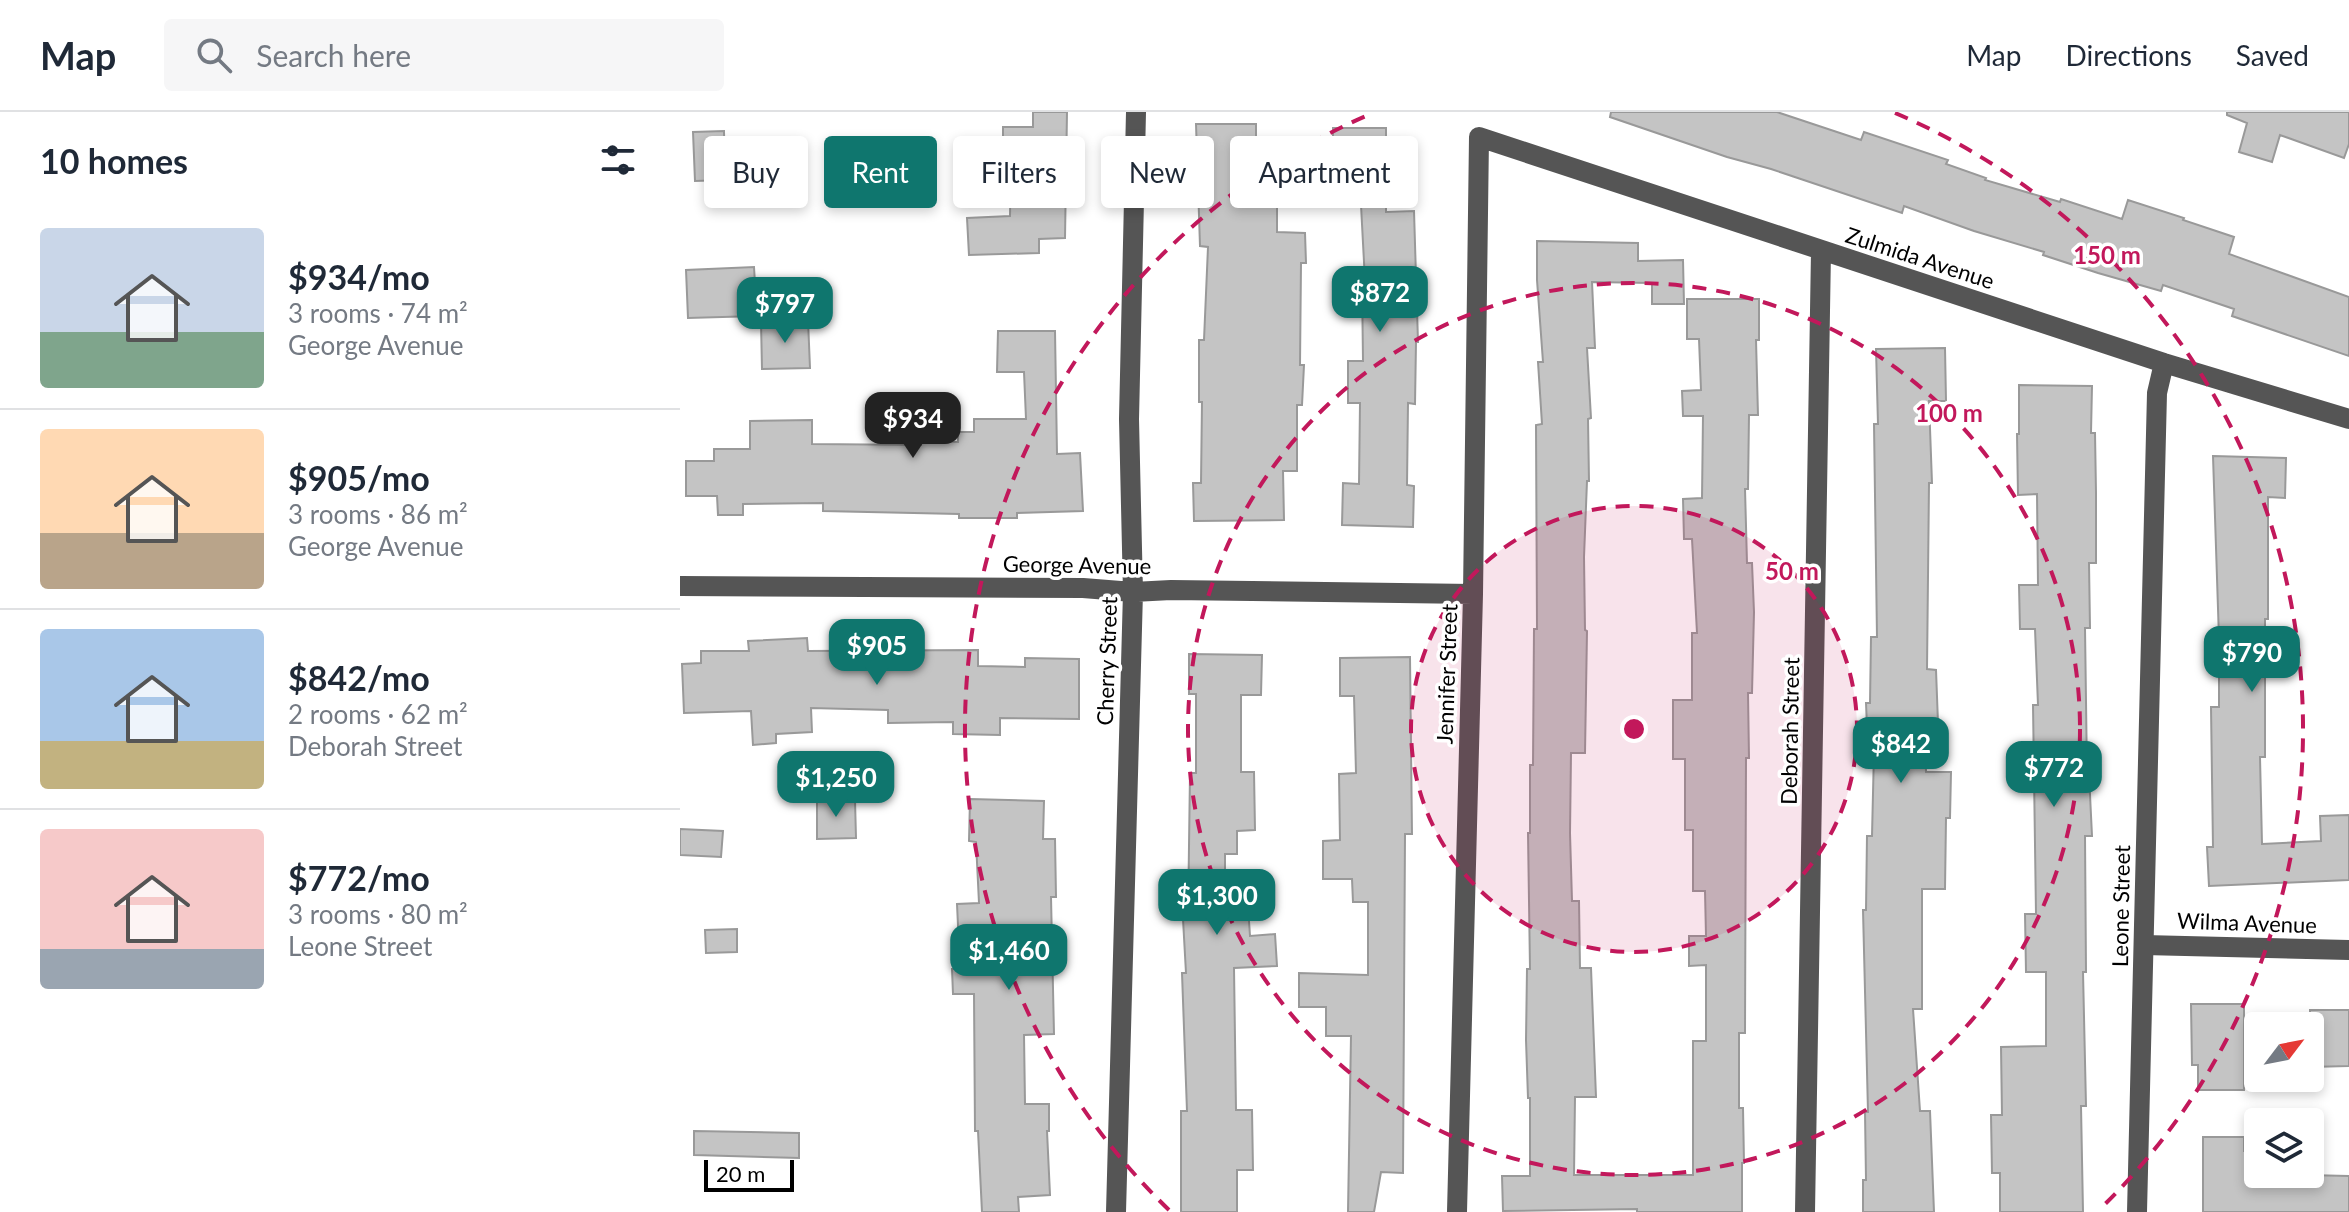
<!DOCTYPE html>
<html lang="en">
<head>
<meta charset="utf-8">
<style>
	body { margin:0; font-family:Lato,sans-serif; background:#f6f6f7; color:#1f2937; height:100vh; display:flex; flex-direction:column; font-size:30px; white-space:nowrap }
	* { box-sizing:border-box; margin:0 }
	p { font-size:26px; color:#747a83 }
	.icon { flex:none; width:44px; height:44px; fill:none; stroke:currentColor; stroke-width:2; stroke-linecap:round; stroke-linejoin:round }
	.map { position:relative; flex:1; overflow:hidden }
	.sheet { display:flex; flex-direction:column; background:#fff; width:680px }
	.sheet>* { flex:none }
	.top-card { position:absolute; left:24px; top:24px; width:760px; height:72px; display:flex; gap:16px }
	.needle { width:52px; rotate:58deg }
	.tools { position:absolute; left:1564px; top:900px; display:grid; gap:16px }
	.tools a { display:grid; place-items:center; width:80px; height:80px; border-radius:8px; background:#fff; box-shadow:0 4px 12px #0003; font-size:40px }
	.scale { position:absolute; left:24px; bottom:20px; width:90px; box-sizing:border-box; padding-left:8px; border:4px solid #000; border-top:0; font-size:22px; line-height:28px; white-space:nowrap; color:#000; -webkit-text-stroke:6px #fff; paint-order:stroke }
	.price { position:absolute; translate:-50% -68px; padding:0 18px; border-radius:16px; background:#0f766e; color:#fff; font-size:26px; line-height:52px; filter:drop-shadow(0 2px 4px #0008) }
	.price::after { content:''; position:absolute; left:50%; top:48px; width:24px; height:18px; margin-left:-12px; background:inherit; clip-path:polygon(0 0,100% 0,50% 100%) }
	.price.on { background:#222; color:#fff }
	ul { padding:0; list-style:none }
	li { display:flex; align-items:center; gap:24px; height:200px; padding:0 40px }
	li+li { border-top:2px solid #e0e1e3 }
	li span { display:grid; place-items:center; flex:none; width:224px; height:160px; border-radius:8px; color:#555 }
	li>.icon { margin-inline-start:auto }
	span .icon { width:96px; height:96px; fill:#fffc; stroke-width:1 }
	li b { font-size:34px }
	h2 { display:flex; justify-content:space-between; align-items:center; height:96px; padding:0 40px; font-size:34px }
	.pill { padding:0 28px; border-radius:8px; background:#fff; box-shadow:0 4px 12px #0003; font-size:28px; line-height:72px }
	.pill.on { background:#0f766e; color:#fff }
	header { display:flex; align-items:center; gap:48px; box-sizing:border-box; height:112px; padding:0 40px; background:#fff; border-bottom:2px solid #e0e1e3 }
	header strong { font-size:38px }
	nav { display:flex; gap:44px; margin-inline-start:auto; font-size:28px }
	.search { width:560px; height:72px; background:#f6f6f7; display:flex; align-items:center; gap:20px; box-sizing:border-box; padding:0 28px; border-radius:8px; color:#747a83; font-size:30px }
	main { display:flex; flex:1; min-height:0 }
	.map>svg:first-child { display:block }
	.building { fill:#c4c4c4; stroke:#999; stroke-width:2 }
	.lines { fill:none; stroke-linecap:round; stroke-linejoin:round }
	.minor { stroke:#555; stroke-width:20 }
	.ring { fill:none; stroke:#c2185b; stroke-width:4; stroke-dasharray:14 10 }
	.labels { text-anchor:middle; stroke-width:7; stroke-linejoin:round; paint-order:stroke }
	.street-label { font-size:22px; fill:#000; stroke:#fff }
	.centre { fill:#c2185b; stroke:#fff; stroke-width:4 }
	.ring-label { font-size:24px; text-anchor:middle; font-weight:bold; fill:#c2185b; stroke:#fff; stroke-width:7; stroke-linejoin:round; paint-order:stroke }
</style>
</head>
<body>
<header>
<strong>Map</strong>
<div class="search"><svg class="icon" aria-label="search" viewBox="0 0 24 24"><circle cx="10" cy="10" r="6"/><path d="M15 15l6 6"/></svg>Search here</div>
<nav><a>Map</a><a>Directions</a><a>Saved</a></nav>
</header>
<main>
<section class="sheet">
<h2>10 homes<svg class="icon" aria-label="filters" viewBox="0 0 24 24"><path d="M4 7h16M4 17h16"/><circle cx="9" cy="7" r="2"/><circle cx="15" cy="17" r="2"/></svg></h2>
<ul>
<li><span style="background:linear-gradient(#c9d6e8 65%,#7fa58c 0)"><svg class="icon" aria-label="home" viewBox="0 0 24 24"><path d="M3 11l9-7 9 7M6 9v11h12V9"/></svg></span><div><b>$934/mo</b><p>3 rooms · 74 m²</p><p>George Avenue</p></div></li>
<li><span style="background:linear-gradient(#ffd9b3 65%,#b9a48a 0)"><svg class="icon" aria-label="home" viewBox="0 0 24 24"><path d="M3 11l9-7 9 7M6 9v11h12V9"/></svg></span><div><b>$905/mo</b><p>3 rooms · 86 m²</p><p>George Avenue</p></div></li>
<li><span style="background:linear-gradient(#a9c7e8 70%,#c2b280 0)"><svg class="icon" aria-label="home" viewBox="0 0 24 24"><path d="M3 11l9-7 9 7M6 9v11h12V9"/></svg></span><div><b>$842/mo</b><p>2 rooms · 62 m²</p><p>Deborah Street</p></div></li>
<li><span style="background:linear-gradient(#f6c9c9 75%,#9aa5b1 0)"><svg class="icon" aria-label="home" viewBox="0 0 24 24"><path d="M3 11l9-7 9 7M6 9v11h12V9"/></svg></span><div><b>$772/mo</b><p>3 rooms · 80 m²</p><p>Leone Street</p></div></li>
</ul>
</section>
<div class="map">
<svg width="1669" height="1100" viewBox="0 0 1669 1100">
	<rect width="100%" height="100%" fill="#fff"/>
	<path class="building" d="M353 0H387L385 126 359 127V141L289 143 287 106 330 104 331 47H323V15H353Z
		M931 0H1097L1181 28 1184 20 1268 48 1266 52 1306 66 1305 68 1380 90 1381 87 1442 107 1448 88 1504 106 1503 108 1554 125 1549 142 1669 185V244L1552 204 1554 197 1483 173 1481 179 1418 161 1363 143 1364 140 1294 119 1224 94 1222 101 1091 57 1047 45 930 5Z
		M1547 0H1669V32L1664 46 1600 23 1592 50 1559 40 1567 11 1547 3Z
		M516 12H576V84H597V120L625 121 626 151H621L620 253H624L622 293H617V359H603L604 408 514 409 513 371H521L522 290H519V228H524L528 135 520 134Z
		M653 16H706V100L734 99 738 230H736L735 292 728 291 727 373 734 374 733 415 662 413 663 371 679 372 680 291H668V249H683L682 169H685L681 93 653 94Z
		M44 19 45 68 15 69 13 20Z
		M857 129 958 131V149L1003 148 1004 192H972V171L912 170 915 236H907L911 306 908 307 909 369H907L904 445 905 518 907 519 905 641H891L890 721 892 789H899L900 856H911L916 985H895L894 1063H1013V929H1026V853L1009 854V824H1026L1025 779H1013V718H1005V647H993V588H1012V521H1017L1012 427H1004L1003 387 1022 386 1023 304H1003L1002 279 1021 278 1019 227H1007V187H1079V228H1076L1078 303H1069L1068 377H1065L1067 451H1072L1074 500 1072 581H1068L1069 646H1066L1065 921H1059V996H1063L1064 1051H1062V1100H957V1097L823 1099 822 1064H850V986H848L846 928 847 857H850L848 721H850V653H853L854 517H857L856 313 862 312 858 250H863L857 168Z
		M74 155 77 204 8 206 6 158Z
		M128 208 130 256 82 257 81 210Z
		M318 219H375L377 342 400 341 403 399 337 401V406H279V402L143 399V391L63 392V403H38L37 384H6V349H34V337H70V309L132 308V332L241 333V329L278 330V320H294V307H346L344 260H317Z
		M1265 236 1266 289H1249L1252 371H1249L1247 557 1256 558 1258 611H1245L1246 660H1271L1270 706H1266L1265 777H1242V897H1233L1240 999H1250L1254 1100H1183V1068H1186L1185 1000H1188L1183 798H1186L1187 724H1192L1194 639H1188L1186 591H1190L1191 525H1197L1194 312H1198L1196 237Z
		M1339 273 1412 274 1411 321H1415L1416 381V451H1409L1410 516H1405L1407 662H1409L1412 724H1405L1406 860H1403L1406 994H1401L1403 1100H1320V1061H1312L1311 1003H1322L1321 935 1366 934V860H1346L1345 802H1356L1353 593H1358L1355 517H1340L1339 473H1358L1357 382 1338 383 1337 322H1339Z
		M1533 344 1606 346 1605 386 1588 385V507H1585V645H1580L1582 732 1641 729 1640 704 1669 703V768L1529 774 1527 735H1533L1531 595H1539V527Z
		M127 526 128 539 298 538V554L345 555V546L399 547V607L320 606V623L273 622V610L208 611V598L131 596 132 620 96 622V631L73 633 71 599 4 601 2 552 21 551V539H69L68 529Z
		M509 542 582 543 581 583H561V660H574L575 718 557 719V742H545V795L568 794 570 824 595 822 597 854 554 856 556 998H572L573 1058H557V1100H501V999H507L502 861H506L503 807H508L510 661H516V582H509Z
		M730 545 732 722H725L723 1061 701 1060 694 1100H668L671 924H646V895H619V861L688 863V790H673L672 767H643V729L660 728 659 662 676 661 674 584H660V546Z
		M290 687 364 689 363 727H375L376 785H371L374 922 344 923 345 992H369V1019H367L370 1083 338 1085 339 1100H302L298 1019H295L294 882H273L272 857H280L277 792 299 791 296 730 289 729Z
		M137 688H175L176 726 137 727Z
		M0 717 43 719 41 745 0 743Z
		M57 817V840L26 841 25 818Z
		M1511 892H1564V978H1518V953H1512Z
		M1630 898H1669V954L1630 955Z
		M14 1019 119 1021V1046L14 1043Z
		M1523 1025H1564V1039H1578V1062L1669 1064V1100H1523Z"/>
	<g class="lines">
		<path class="minor" d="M0 474 403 476 453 480 491 478 793 482
			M1464 833 1669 838
			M436 1100 453 480 449 307 456 0
			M777 1100 793 482 799 25 1484 251 1669 307
			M1125 1100 1141 139
			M1457 1100 1477 281 1484 251"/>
	</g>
	<circle cx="954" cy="617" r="223" fill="#c2185b" fill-opacity=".12"/>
	<g class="ring">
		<circle cx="954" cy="617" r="223"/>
		<circle cx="954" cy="617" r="446"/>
		<path d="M489 1098A669 669 0 0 1 693 1M1215 1A669 669 0 0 1 1419 1098"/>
	</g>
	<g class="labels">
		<g class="street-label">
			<text transform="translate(1240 146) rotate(18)" y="8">Zulmida Avenue</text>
			<text transform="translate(397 453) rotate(1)" y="8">George Avenue</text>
			<text transform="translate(427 549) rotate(-88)" y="8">Cherry Street</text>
			<text transform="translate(767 562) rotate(-88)" y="8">Jennifer Street</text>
			<text transform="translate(1110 619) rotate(-89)" y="8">Deborah Street</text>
			<text transform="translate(1441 794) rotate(-89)" y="8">Leone Street</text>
			<text transform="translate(1567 811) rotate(2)" y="8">Wilma Avenue</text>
		</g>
	</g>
	<circle cx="954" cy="617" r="12" class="centre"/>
	<g class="ring-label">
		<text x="1427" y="152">150 m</text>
		<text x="1269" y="310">100 m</text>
		<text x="1112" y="468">50 m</text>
	</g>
</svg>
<div class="tools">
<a><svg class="needle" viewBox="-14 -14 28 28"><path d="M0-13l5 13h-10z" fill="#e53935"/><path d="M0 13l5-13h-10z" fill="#747a83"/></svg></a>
<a><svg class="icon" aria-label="layers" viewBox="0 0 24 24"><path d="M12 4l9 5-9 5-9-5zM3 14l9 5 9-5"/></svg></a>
</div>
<div class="scale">20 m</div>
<b class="price" style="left:700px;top:222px">$872</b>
<b class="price" style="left:105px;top:233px">$797</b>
<b class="price on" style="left:233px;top:348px">$934</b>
<b class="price" style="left:197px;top:575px">$905</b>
<b class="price" style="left:1572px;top:582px">$790</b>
<b class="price" style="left:1221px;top:673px">$842</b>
<b class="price" style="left:1374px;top:697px">$772</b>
<b class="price" style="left:156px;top:707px">$1,250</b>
<b class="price" style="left:537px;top:825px">$1,300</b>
<b class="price" style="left:329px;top:880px">$1,460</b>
<div class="top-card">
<a class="pill">Buy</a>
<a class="pill on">Rent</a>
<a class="pill">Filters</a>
<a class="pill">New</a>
<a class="pill">Apartment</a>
</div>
</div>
</main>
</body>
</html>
